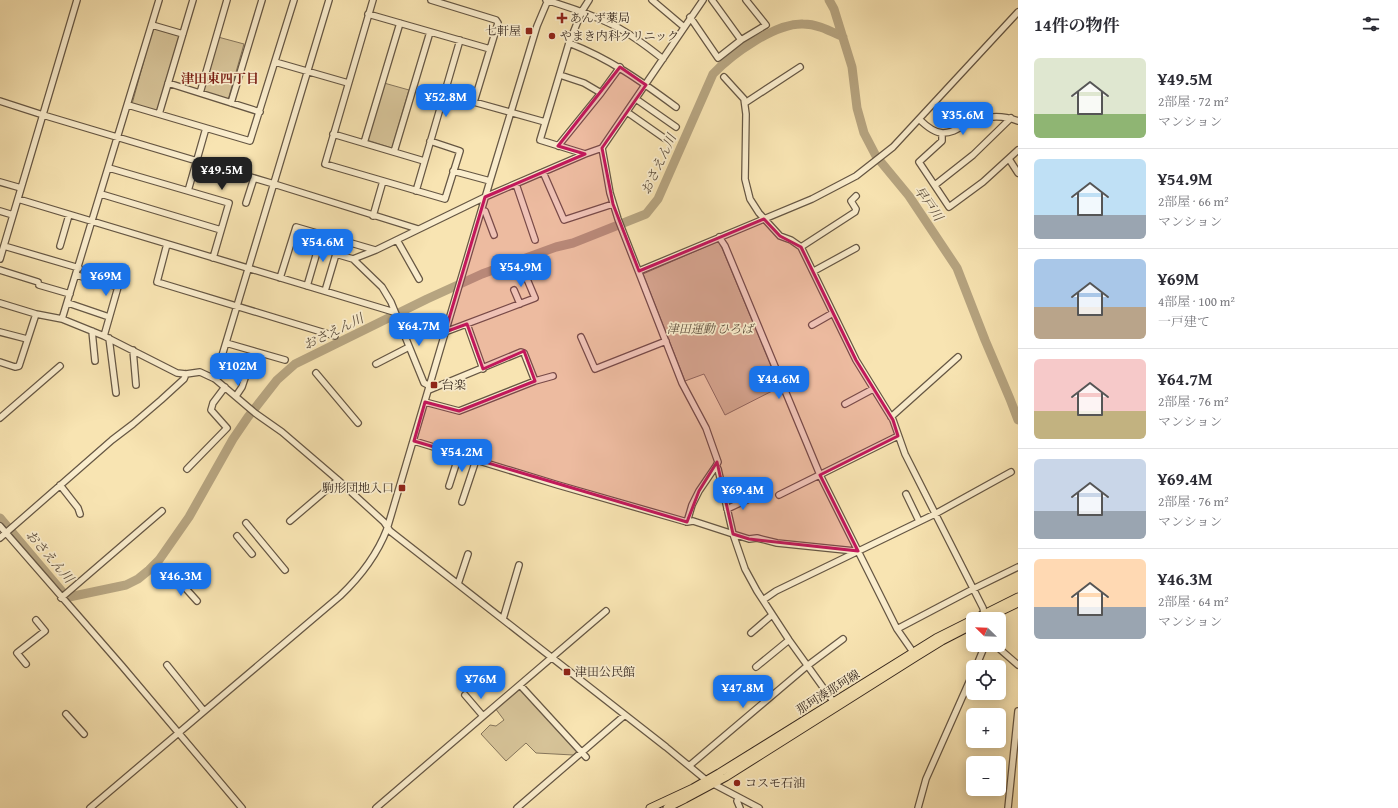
<!DOCTYPE html>
<html lang="ja">
<head>
<meta charset="utf-8">
<style>
	body { margin:0; font-family:"Gentium Book Plus","Noto Serif JP",serif; background:#f2f2f3; color:#2b2b33; height:100vh; display:flex; flex-direction:column; font-size:15px; white-space:nowrap }
	* { box-sizing:border-box; margin:0 }
	p { font-size:13px; color:#7c7c81 }
	.icon { flex:none; width:22px; height:22px; fill:none; stroke:currentColor; stroke-width:2; stroke-linecap:round; stroke-linejoin:round }
	.map { position:relative; flex:1; overflow:hidden }
	.panel { display:flex; flex-direction:column; background:#fff; width:380px }
	.panel>* { flex:none }
	.needle { width:26px; rotate:293deg }
	.controls { position:absolute; left:966px; top:612px; display:grid; gap:8px }
	.controls a { display:grid; place-items:center; width:40px; height:40px; border-radius:6px; background:#fff; box-shadow:0 2px 10px #0003; font-size:20px }
	.price { position:absolute; translate:-50% -34px; padding:0 9px; border-radius:8px; background:#1a73e8; color:#fff; font-size:13px; line-height:26px; filter:drop-shadow(0 1px 2px #0008) }
	.price::after { content:''; position:absolute; left:50%; top:24px; width:12px; height:9px; margin-left:-6px; background:inherit; clip-path:polygon(0 0,100% 0,50% 100%) }
	.price.on { background:#222; color:#fff }
	ul { padding:0; list-style:none }
	li { display:flex; align-items:center; gap:12px; height:100px; padding:0 16px }
	li+li { border-top:1px solid #e1e1e2 }
	li span { display:grid; place-items:center; flex:none; width:112px; height:80px; border-radius:6px; color:#555 }
	li>.icon { margin-inline-start:auto }
	span .icon { width:48px; height:48px; fill:#fffc; stroke-width:1 }
	li b { font-size:17px }
	h2 { display:flex; justify-content:space-between; align-items:center; height:48px; padding:0 16px; font-size:17px }
	main { display:flex; flex:1; min-height:0 }
	.map>svg:first-child { display:block }
	.green { fill:#d7c499; stroke:#86765c }
	.lines { fill:none; stroke-linecap:round; stroke-linejoin:round }
	.river { stroke:#b6a480; stroke-width:9 }
	.minor-casing { stroke:#665744; stroke-width:8 }
	.major-casing { stroke:#36281f; stroke-width:9 }
	.minor { stroke:#faedcd; stroke-width:5.5 }
	.major { stroke:#f8e4b2; stroke-width:7 }
	.marked { fill:#c2185b; fill-opacity:0.2; stroke:#c2185b; stroke-width:3; stroke-linejoin:round }
	.poi-dot { fill:#8f2418; stroke:#faedcd; stroke-width:1.5 }
	.labels { text-anchor:middle; stroke-width:3.5; stroke-linejoin:round; paint-order:stroke }
	.poi-label { font-size:12px; fill:#36281f; stroke:#faedcd; text-anchor:start }
	.park-label { font-size:12px; font-style:italic; fill:#5e4f3e; stroke:#faedcd }
	.street-label { font-size:12px; fill:#36281f; stroke:#faedcd }
	.neighbourhood-label { font-size:13px; font-weight:bold; fill:#7a1f14; stroke:#faedcd }
	.water-label { font-size:13px; font-style:italic; fill:#5c4d3c; stroke:#faedcd }
</style>
</head>
<body>
<main>
<div class="map">
<svg width="1018" height="808" viewBox="0 0 1018 808">
	<rect width="100%" height="100%" fill="#f8e4b2"/>
	<filter id="stains"><feTurbulence type="fractalNoise" baseFrequency=".005" numOctaves="4"/><feColorMatrix values="0 0 0 0 .2 0 0 0 0 .09 0 0 0 0 .02 0 0 0 .5 -.17"/></filter>
	<radialGradient id="worn" r=".72"><stop offset=".6" stop-color="#630" stop-opacity="0"/><stop offset="1" stop-color="#630" stop-opacity=".3"/></radialGradient>
	<path class="green" d="M153 28 179 36 157 112 132 104Z
		M218 37 244 44 228 100 202 93Z
		M384 83 409 90 392 148 367 140Z
		M719 241 780 387 725 415 704 374 685 381 643 274Z
		M519 687 578 751 573 755 536 753 526 743 506 761 481 734 490 725 496 726 504 720 495 708Z"/>
	<g class="lines">
		<path class="river" d="M829 0 834 9 852 67 857 108 864 133 876 156 909 196 957 268 985 340 1010 399 1018 420
			M0 518 64 594 69 597 126 585 138 579 149 570 159 560 189 517 233 439 248 417 277 380 295 364 427 299 482 274 556 247 573 243 646 214 658 199 713 74C732 54 775 23 803 24 818 24 830 31 843 37"/>
		<g class="minor-casing">
			<path id="minor" d="M373 0 325 164 445 199 460 151 430 141
				M431 0 496 20 498 23 474 102
				M546 0C569 7 593 15 615 26 632 35 648 47 663 59
				M652 0 684 27
				M712 0 741 40
				M368 14 490 49
				M690 17 718 58 741 40 766 25 746 0
				M152 25 183 34
				M569 43C610 59 641 81 676 107
				M275 62 348 83
				M560 75 584 83 601 93
				M724 77 744 99 746 114 745 179 750 199 759 213 780 236 791 240 801 247 856 360 893 420 905 454 983 608 984 613
				M168 83 260 112
				M200 93 227 0
				M445 94 545 122
				M636 99 676 127
				M0 101 43 115 274 184 418 229
				M231 103 262 0
				M745 103 800 67
				M128 105 250 141 294 0
				M627 112 664 138
				M159 114 193 0
				M919 119C925 125 935 133 943 133 953 133 959 128 966 124 983 116 1001 114 1018 121
				M206 128 188 191 229 203 213 258
				M942 133V141L919 162 949 207 983 182 1018 150
				M333 134 424 161
				M364 143 400 23
				M558 146 601 93 620 67
				M394 152 430 32
				M585 154 540 140 569 43 582 11 589 0
				M1009 159 1018 173
				M109 168 188 191
				M453 171 490 181
				M543 172 564 220 613 204
				M0 182 21 188
				M516 184 535 240
				M935 185 973 155 1011 118
				M416 191 460 40
				M101 194 221 230
				M18 199 394 312
				M246 203 254 178
				M482 210 485 211 494 235
				M0 211 13 215
				M373 216 383 181
				M719 237 725 246 820 475 897 629 913 652
				M397 240 419 279
				M167 244 157 282 335 336
				M4 246 79 268
				M60 246 69 215
				M801 247 855 212 856 209 851 201 856 196
				M0 259 77 0
				M353 259 376 250 485 197 585 154 602 148 703 0
				M0 270 38 282
				M639 271 812 199 856 176 893 147 1018 12
				M814 271 856 248
				M76 275 118 287 104 336
				M280 278 296 227 375 250
				M39 285 70 294
				M307 286 322 235
				M514 290 520 304
				M325 291 336 254 353 259 382 287 391 302 424 383 430 386
				M0 303 36 314 62 319 104 336 177 373 186 374 200 372 215 379 255 413 282 432 338 480 384 522 390 531 666 747 706 780 759 808
				M68 303 109 317
				M62 319 159 0
				M467 324 483 369
				M812 325 833 313
				M92 331 95 361
				M0 332 27 339
				M445 332 535 298 524 272
				M581 337 595 369 666 341
				M109 338 116 393
				M226 343 285 360
				M133 350 136 385
				M0 362 15 367 19 366 36 314
				M376 364 409 347
				M316 373 358 423
				M215 379 329 0
				M429 390 521 352 524 353 535 381
				M236 396 242 387 254 351
				M425 402 459 411 535 381 553 376
				M845 404 873 389
				M891 417 958 357
				M0 418 60 366
				M414 441 558 485 687 522 692 505 699 491 716 466 718 462 706 428 682 383 618 219 610 193 602 148
				M716 466 718 469 733 534 749 539 757 538 777 543 855 551
				M187 469 227 428 211 410 213 403 225 387
				M60 485 78 508 80 514
				M449 486 459 455
				M906 494 919 521
				M779 495 898 436
				M462 502 476 460
				M727 509 753 497
				M290 521 338 480
				M687 522 693 521 733 534 745 569 757 591 789 640 835 704
				M246 523 285 570
				M0 526 122 666 242 808
				M237 536 252 554
				M0 538 112 440 133 424 161 400 184 379 186 374
				M179 581 197 601
				M458 584 468 554
				M61 598 162 511
				M763 600 776 591 935 514 1011 472
				M503 619 519 565
				M897 629 973 589 1018 567
				M751 633 772 615
				M995 645 1018 665
				M26 664 17 653 45 631 36 620
				M167 665 204 711
				M756 667 789 640
				M976 667 985 645
				M520 685 586 757
				M465 695 483 716
				M66 714 84 734
				M689 766 807 666 843 639
				M738 798 737 801 740 808
				M90 808 340 596C361 576 377 555 387 529L490 181 537 26 548 0
				M376 808 606 611
				M517 808 625 715
				M918 808 926 779 973 673
				M1008 808 1018 711"/>
		</g>
		<g class="major-casing">
			<path id="major" d="M985 619 1018 603
				M650 808 693 788 719 773 936 638 1018 597
				M667 808 685 799 726 777 916 657 942 641 973 625"/>
		</g>
		<use href="#minor" class="minor"/>
		<use href="#major" class="major"/>
	</g>
	<path class="marked" d="M620 67 646 85 602 148 613 204 639 271 764 219 780 236 801 247 856 360 893 420 898 436 820 475 858 551 749 539 733 534 717 462 699 491 687 522 414 441 425 402 459 411 535 381 524 351 483 369 467 324 445 332 485 197 585 154 558 146Z"/>
	<g class="poi-dot">
		<path d="M560 12h4v4h4v4h-4v4h-4v-4h-4v-4h4z"/>
		<rect x="525" y="27" width="8" height="8" rx="2"/>
		<circle cx="552" cy="36" r="4"/>
		<rect x="430" y="381" width="8" height="8" rx="2"/>
		<rect x="398" y="484" width="8" height="8" rx="2"/>
		<rect x="563" y="668" width="8" height="8" rx="2"/>
		<circle cx="737" cy="783" r="4"/>
	</g>
	<g class="labels">
		<g class="poi-label">
			<text x="570" y="22">あんず薬局</text>
			<text x="521" y="35" text-anchor="end">七軒屋</text>
			<text x="560" y="40">やまき内科クリニック</text>
			<text x="442" y="389">台楽</text>
			<text x="394" y="492" text-anchor="end">駒形団地入口</text>
			<text x="575" y="676">津田公民館</text>
			<text x="745" y="787">コスモ石油</text>
		</g>
		<g class="park-label">
			<text x="710" y="333">津田運動 ひろば</text>
		</g>
		<g class="street-label">
			<text transform="translate(828 692) rotate(-32)" y="4">那珂湊那珂線</text>
		</g>
		<g class="neighbourhood-label">
			<text x="220" y="83">津田東四丁目</text>
		</g>
		<g class="water-label">
			<text transform="translate(658 164) rotate(-65)" y="5">おさえん川</text>
			<text transform="translate(929 203) rotate(55)" y="5">早戸川</text>
			<text transform="translate(333 331) rotate(-26)" y="5">おさえん川</text>
			<text transform="translate(50 556) rotate(49)" y="5">おさえん川</text>
		</g>
	</g>
	<rect width="100%" height="100%" filter="url(#stains)"/>
	<rect width="100%" height="100%" fill="url(#worn)"/>
</svg>
<div class="controls">
<a><svg class="needle" viewBox="-14 -14 28 28"><path d="M0-13l5 13h-10z" fill="#e53935"/><path d="M0 13l5-13h-10z" fill="#7c7c81"/></svg></a>
<a><svg class="icon" aria-label="locate" viewBox="0 0 24 24"><circle cx="12" cy="12" r="6"/><path d="M12 2v4M12 18v4M2 12h4M18 12h4"/></svg></a>
<a>+</a>
<a>−</a>
</div>
<b class="price" style="left:446px;top:118px">¥52.8M</b>
<b class="price" style="left:963px;top:136px">¥35.6M</b>
<b class="price on" style="left:222px;top:191px">¥49.5M</b>
<b class="price" style="left:323px;top:263px">¥54.6M</b>
<b class="price" style="left:521px;top:288px">¥54.9M</b>
<b class="price" style="left:106px;top:297px">¥69M</b>
<b class="price" style="left:419px;top:347px">¥64.7M</b>
<b class="price" style="left:238px;top:387px">¥102M</b>
<b class="price" style="left:779px;top:400px">¥44.6M</b>
<b class="price" style="left:462px;top:473px">¥54.2M</b>
<b class="price" style="left:743px;top:511px">¥69.4M</b>
<b class="price" style="left:181px;top:597px">¥46.3M</b>
<b class="price" style="left:481px;top:700px">¥76M</b>
<b class="price" style="left:743px;top:709px">¥47.8M</b>
</div>
<section class="panel">
<h2>14件の物件<svg class="icon" aria-label="filters" viewBox="0 0 24 24"><path d="M4 7h16M4 17h16"/><circle cx="9" cy="7" r="2"/><circle cx="15" cy="17" r="2"/></svg></h2>
<ul>
<li><span style="background:linear-gradient(#dfe7d0 70%,#8fb573 0)"><svg class="icon" aria-label="home" viewBox="0 0 24 24"><path d="M3 11l9-7 9 7M6 9v11h12V9"/></svg></span><div><b>¥49.5M</b><p>2部屋 · 72 m²</p><p>マンション</p></div></li>
<li><span style="background:linear-gradient(#bfe0f5 70%,#9aa5b1 0)"><svg class="icon" aria-label="home" viewBox="0 0 24 24"><path d="M3 11l9-7 9 7M6 9v11h12V9"/></svg></span><div><b>¥54.9M</b><p>2部屋 · 66 m²</p><p>マンション</p></div></li>
<li><span style="background:linear-gradient(#a9c7e8 60%,#b9a48a 0)"><svg class="icon" aria-label="home" viewBox="0 0 24 24"><path d="M3 11l9-7 9 7M6 9v11h12V9"/></svg></span><div><b>¥69M</b><p>4部屋 · 100 m²</p><p>一戸建て</p></div></li>
<li><span style="background:linear-gradient(#f6c9c9 65%,#c2b280 0)"><svg class="icon" aria-label="home" viewBox="0 0 24 24"><path d="M3 11l9-7 9 7M6 9v11h12V9"/></svg></span><div><b>¥64.7M</b><p>2部屋 · 76 m²</p><p>マンション</p></div></li>
<li><span style="background:linear-gradient(#c9d6e8 65%,#9aa5b1 0)"><svg class="icon" aria-label="home" viewBox="0 0 24 24"><path d="M3 11l9-7 9 7M6 9v11h12V9"/></svg></span><div><b>¥69.4M</b><p>2部屋 · 76 m²</p><p>マンション</p></div></li>
<li><span style="background:linear-gradient(#ffd9b3 60%,#9aa5b1 0)"><svg class="icon" aria-label="home" viewBox="0 0 24 24"><path d="M3 11l9-7 9 7M6 9v11h12V9"/></svg></span><div><b>¥46.3M</b><p>2部屋 · 64 m²</p><p>マンション</p></div></li>
</ul>
</section>
</main>
</body>
</html>
